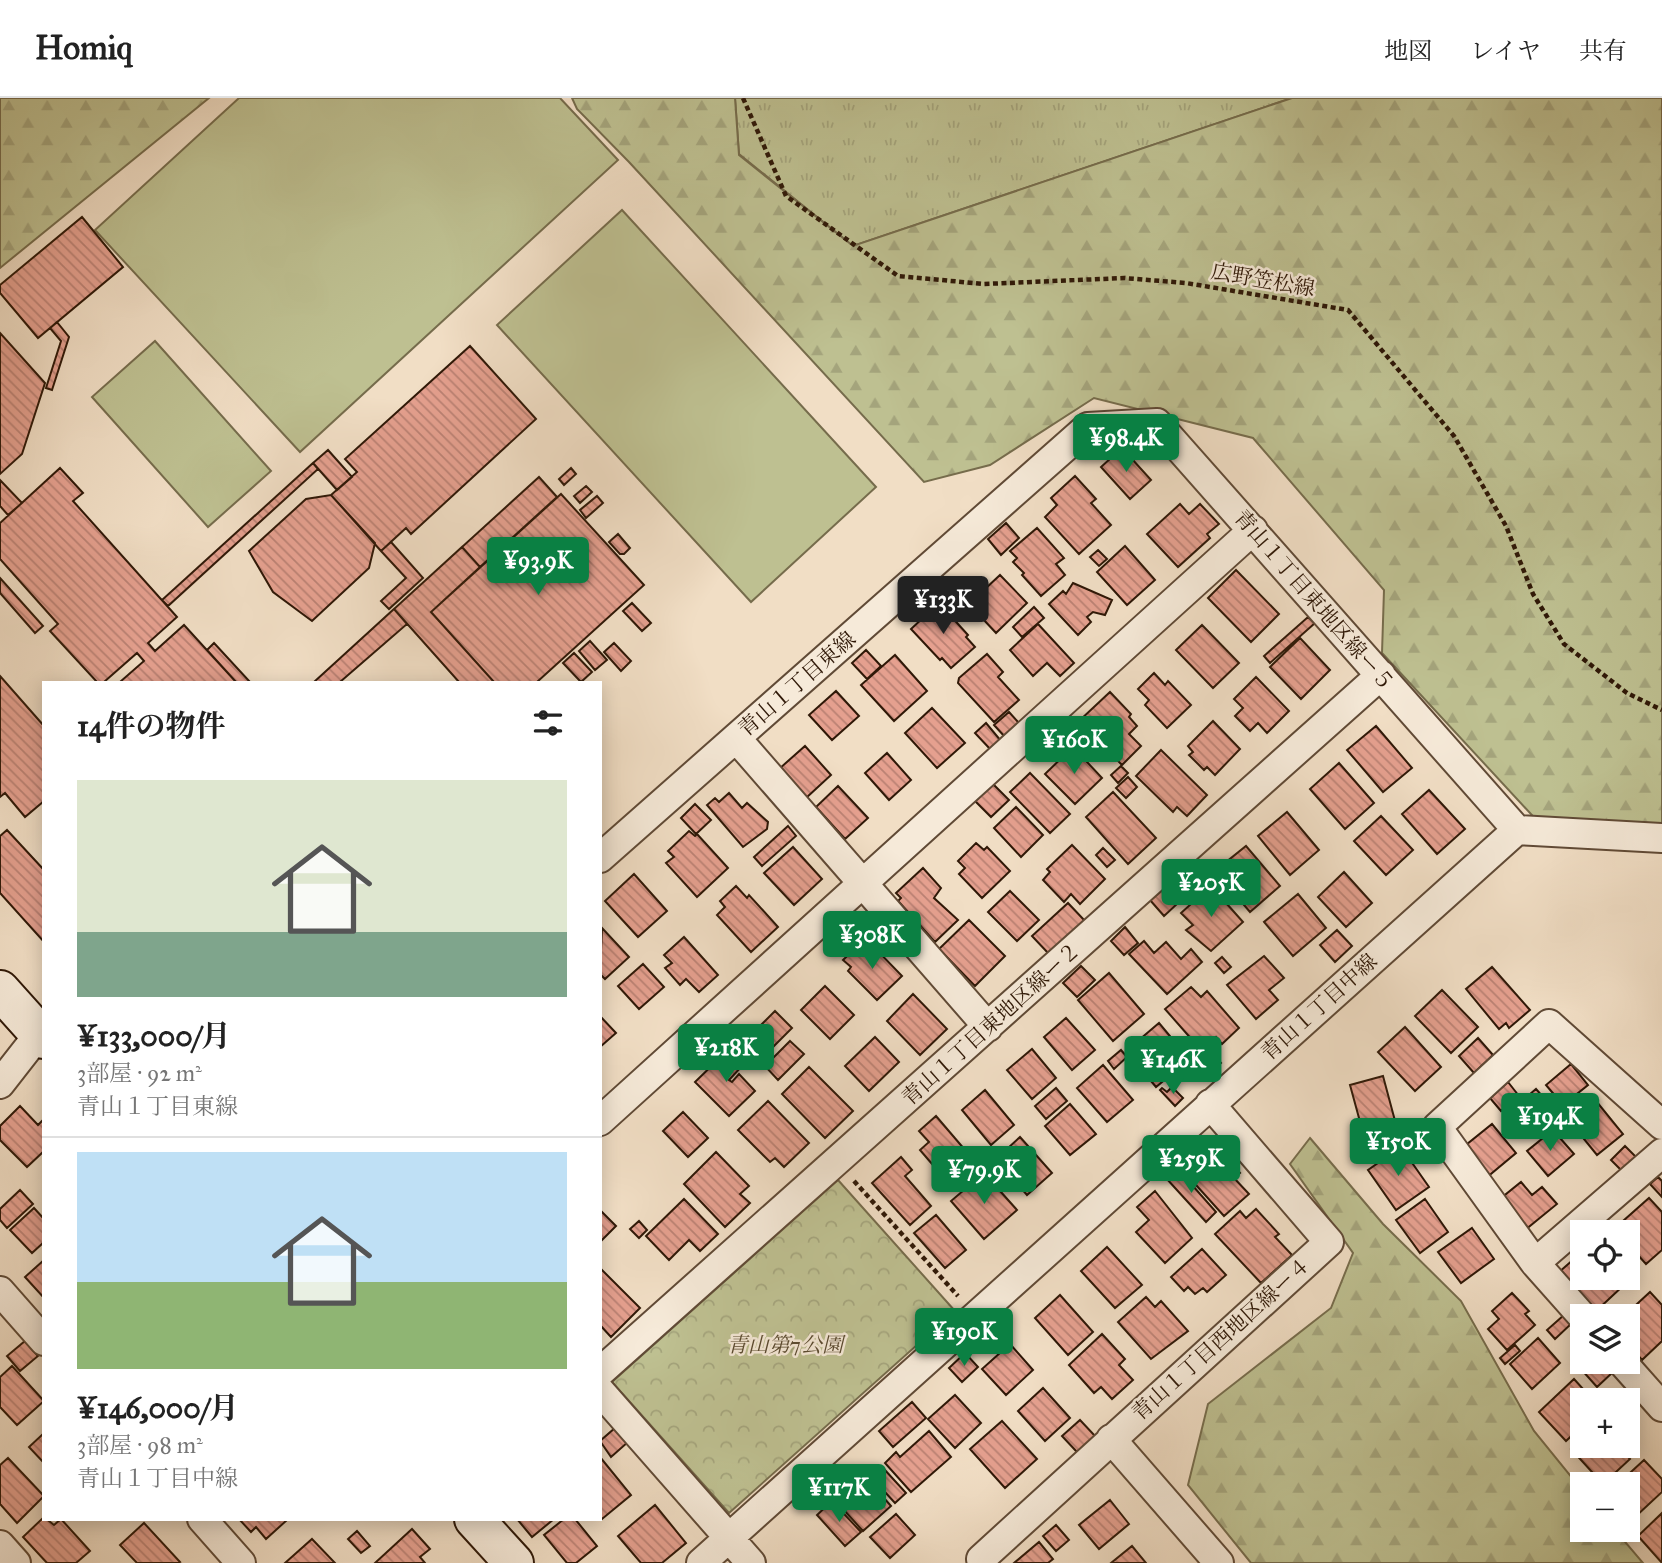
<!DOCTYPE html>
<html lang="ja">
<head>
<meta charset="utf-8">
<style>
	body { margin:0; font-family:"IM FELL Great Primer","Noto Serif JP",serif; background:#f2f2f2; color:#222; height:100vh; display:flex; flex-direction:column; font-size:26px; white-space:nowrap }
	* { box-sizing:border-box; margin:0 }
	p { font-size:23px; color:#767676 }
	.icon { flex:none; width:38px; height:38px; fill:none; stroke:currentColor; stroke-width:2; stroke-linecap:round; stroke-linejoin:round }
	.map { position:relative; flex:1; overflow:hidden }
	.sheet { position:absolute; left:42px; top:583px; width:560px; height:840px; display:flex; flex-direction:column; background:#fff; border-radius:0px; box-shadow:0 4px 18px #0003 }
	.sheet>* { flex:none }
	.buttons { position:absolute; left:1570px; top:1122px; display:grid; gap:14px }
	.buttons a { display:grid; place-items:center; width:70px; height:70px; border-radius:0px; background:#fff; box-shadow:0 4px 18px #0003; font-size:35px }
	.price { position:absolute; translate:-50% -60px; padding:0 16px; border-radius:7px; background:#0b8043; color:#fff; font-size:23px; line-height:46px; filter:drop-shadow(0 2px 4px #0008) }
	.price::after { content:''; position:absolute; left:50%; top:42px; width:21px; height:16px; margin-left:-10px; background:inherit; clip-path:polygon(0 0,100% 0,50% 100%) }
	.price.on { background:#222; color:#fff }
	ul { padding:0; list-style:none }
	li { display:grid; align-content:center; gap:14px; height:371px; padding:0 35px }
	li+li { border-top:2px solid #e0e0e0 }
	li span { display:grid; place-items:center; height:217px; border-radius:0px; color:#555 }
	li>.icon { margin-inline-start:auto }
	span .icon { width:126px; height:126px; fill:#fffc; stroke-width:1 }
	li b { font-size:30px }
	h2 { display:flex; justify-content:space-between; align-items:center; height:84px; padding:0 35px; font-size:30px }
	header { display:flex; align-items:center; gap:42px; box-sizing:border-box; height:98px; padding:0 35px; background:#fff; border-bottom:2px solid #e0e0e0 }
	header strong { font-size:33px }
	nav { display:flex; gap:38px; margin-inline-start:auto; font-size:24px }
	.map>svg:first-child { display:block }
	.grass { fill:url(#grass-tufts); stroke:#766c4c; stroke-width:2 }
	.forest { fill:url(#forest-firs); stroke:#766c4c; stroke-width:2 }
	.park { fill:url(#park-crowns); stroke:#766c4c; stroke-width:2 }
	.pitch { fill:#bec091; stroke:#766c4c; stroke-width:2 }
	.building { fill:url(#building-back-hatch); stroke:#2f1807; stroke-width:2 }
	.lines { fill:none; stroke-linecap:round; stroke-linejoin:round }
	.street-casing { stroke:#604a36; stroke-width:32 }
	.secondary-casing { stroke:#2f1807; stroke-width:42 }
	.path { stroke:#2f1807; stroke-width:4.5; stroke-dasharray:5 3.5; stroke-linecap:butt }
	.street { stroke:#f6ead9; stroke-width:28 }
	.secondary { stroke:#f6ead9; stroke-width:38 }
	.labels { text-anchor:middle; stroke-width:5; stroke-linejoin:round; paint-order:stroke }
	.street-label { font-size:21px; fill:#2f1807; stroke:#f6ead9 }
	.park-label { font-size:21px; font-style:italic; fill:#5a4a30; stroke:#f6ead9 }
</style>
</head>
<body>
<header>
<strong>Homiq</strong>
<nav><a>地図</a><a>レイヤ</a><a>共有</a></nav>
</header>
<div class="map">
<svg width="1662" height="1465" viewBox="0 0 1662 1465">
	<defs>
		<pattern id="grass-tufts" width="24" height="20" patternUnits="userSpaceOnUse" patternTransform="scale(1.75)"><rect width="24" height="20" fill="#bec091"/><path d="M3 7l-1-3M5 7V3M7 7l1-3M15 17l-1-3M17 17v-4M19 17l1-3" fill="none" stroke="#a4a47c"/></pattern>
		<pattern id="forest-firs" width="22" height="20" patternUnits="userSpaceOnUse" patternTransform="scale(1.75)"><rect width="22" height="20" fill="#bec091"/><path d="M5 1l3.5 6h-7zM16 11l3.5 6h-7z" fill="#a4a47c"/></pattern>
		<pattern id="park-crowns" width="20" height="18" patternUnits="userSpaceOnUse" patternTransform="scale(1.75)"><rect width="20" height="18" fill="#bec091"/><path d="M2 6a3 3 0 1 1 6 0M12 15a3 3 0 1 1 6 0" fill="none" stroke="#a4a47c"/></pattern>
		<pattern id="building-back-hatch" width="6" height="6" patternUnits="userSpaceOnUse" patternTransform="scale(1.75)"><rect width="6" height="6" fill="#e5a08f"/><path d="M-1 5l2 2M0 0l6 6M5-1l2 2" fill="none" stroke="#ba8173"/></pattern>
	</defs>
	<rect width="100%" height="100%" fill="#f1dec5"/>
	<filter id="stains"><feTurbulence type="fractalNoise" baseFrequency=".00286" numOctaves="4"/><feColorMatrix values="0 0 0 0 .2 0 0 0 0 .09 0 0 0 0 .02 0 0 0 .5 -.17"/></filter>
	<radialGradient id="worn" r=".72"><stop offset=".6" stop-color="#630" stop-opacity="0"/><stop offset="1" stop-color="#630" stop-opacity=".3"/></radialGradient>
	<path class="grass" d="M735 0H1292L853 148 739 56Z"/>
	<path class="forest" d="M0 0H209L0 170Z
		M572 0H735L739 57 853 148 1292 0H1662V731L1542 728 1382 555 1384 492 1253 340 1094 300 990 367 924 384 629 64 577 11Z
		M1310 1040 1383 1126 1461 1203 1534 1333 1582 1392V1432H1615L1643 1465H1251L1188 1387 1208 1306 1331 1210 1353 1155 1290 1066Z"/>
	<path class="park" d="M838 1082 955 1213 729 1415 612 1284Z"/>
	<path class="pitch" d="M239 0H560L618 62 300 354 95 132Z
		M622 112 876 389 751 504 497 227Z
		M155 243 271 373 208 429 92 299Z"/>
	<path class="building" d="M82 119 123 169 38 240 0 195V187Z
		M57 224 69 239 52 292 46 290 61 243 50 230Z
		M0 235 45 285 22 356 0 376Z
		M470 248 536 321 411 436 406 430 381 453 331 397 357 374 345 361Z
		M1122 350 1151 382 1130 401 1101 369Z
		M328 352 352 379 337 392 313 365Z
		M313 365 318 371 168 508 162 502Z
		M60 370 83 395 73 403 177 519 148 545 155 553 184 527 236 584H120L144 563 137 555 104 584H97L50 533 58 526 0 461V425Z
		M571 370 576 376 564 387 559 381Z
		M1075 378 1096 401 1091 405 1111 427 1079 456 1045 419 1057 407 1051 400Z
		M539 379 557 399 480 469 462 449Z
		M0 382 22 405 8 417 0 408Z
		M586 388 592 394 580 405 574 398Z
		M561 396 644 487 537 584H494L431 514Z
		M331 397 375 445 369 470 312 523 273 494 249 453 306 401Z
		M597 398 603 405 586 420 580 412Z
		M1180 406 1189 416 1200 406 1219 426 1207 436 1210 440 1178 469 1147 436Z
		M1006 425 1019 440 1001 457 988 441Z
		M1037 430 1064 460 1056 466 1065 477 1041 498 1022 477 1024 475 1013 464 1017 460 1010 453Z
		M618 436 630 450 624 456H620L609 444Z
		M391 444 423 480 389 511 381 503 406 480 381 453Z
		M1125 448 1155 482 1127 507 1097 474Z
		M462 449 480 469 431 514 494 584H459L394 511Z
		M1098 452 1107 461 1099 468 1090 459Z
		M1236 472 1279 516 1251 544 1208 500Z
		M1000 477 1027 505 996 535 969 506Z
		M0 480 43 528 35 535 0 495Z
		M1073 485 1112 502 1105 517 1093 514 1087 519 1091 524 1078 537 1049 506 1063 493 1066 496Z
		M632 505 651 525 642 533 623 513Z
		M939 505 968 537 966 539 975 549 951 570 942 560 940 562 911 531Z
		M1034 509 1044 520 1022 539 1013 529Z
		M394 511 407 526 340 584H314Z
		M1308 519 1315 525 1270 565 1264 558Z
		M1038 526 1074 565 1060 578 1047 565 1033 578 1010 552Z
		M1202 527 1239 565 1213 590 1176 552Z
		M1300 540 1330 572 1301 601 1270 569Z
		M590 543 607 562 595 572 579 553Z
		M214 545 250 584H236L207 552Z
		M614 545 631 563 621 573 604 554Z
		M866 552 881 568 867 581 852 565Z
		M574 555 592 574 581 584 563 565Z
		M987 556 1003 574 998 579 1019 602 994 624 958 585 959 580Z
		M895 557 927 593 894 623 861 587Z
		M1154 575 1165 587 1168 583 1191 607 1167 630 1145 607 1149 602 1138 591Z
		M0 578 44 628V703L25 719 5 695 0 699Z
		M1256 579 1289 613 1267 635 1258 625 1250 633 1235 618 1243 610 1234 601Z
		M836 593 859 618 832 642 809 617Z
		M1110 594 1131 616 1129 619 1137 628 1129 636 1141 648 1122 667 1079 623Z
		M932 610 965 645 937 670 905 635Z
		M1009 614 1019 625 1005 639 994 627Z
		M1213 623 1240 651 1215 677 1207 669 1204 672 1189 657 1193 654 1188 648Z
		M986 625 1001 643 991 652 975 635Z
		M1376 628 1412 670 1383 694 1347 652Z
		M805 648 831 677 806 700 779 671Z
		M1073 649 1102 680 1075 706 1045 676Z
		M1161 652 1207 697 1187 718 1177 709 1173 714 1136 678Z
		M887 655 911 682 889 702 865 675Z
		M1339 665 1374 705 1345 731 1310 691Z
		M1121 668 1128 675 1118 685 1111 677Z
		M1030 675 1070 716 1050 735 1010 694Z
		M1128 679 1137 689 1126 700 1116 690Z
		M993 686 1009 702 991 719 975 703Z
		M838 688 868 720 845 741 816 709Z
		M1429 692 1465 731 1437 756 1402 716Z
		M1113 694 1156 740 1128 766 1086 719Z
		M729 695 742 710 747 705 768 724 767 731 743 749 707 707 715 700 719 704Z
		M695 706 711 722 696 736 681 720Z
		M1016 709 1043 737 1021 759 994 730Z
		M1287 714 1319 752 1290 777 1258 738Z
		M1381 718 1413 752 1386 777 1354 743Z
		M788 728 796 738 762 768 754 759Z
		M7 732 44 772V844L0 795V738Z
		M689 733 695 738 697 736 728 770 697 799 666 765 674 759 668 753Z
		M976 745 984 752 987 749 1010 773 982 800 959 776 965 770 958 763Z
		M1072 747 1105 781 1080 806 1071 796 1064 804 1043 782 1050 774 1047 771Z
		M1246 748 1280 788 1250 814 1215 773Z
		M793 749 822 781 794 807 764 775Z
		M1103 750 1115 762 1107 769 1096 757Z
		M923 770 941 790 934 800 958 822 935 844 898 803 901 800 896 795Z
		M1185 770 1200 785 1181 800 1168 785Z
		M1344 774 1372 805 1346 829 1318 799Z
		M634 776 667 813 638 839 605 803Z
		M736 788 747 800 749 797 778 829 751 854 717 817 725 809 720 803Z
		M1211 788 1243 824 1211 853 1186 832 1193 827 1181 815Z
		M1164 790 1177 806 1164 818 1150 802Z
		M1010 793 1039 822 1017 843 988 814Z
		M1298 796 1326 830 1293 858 1264 824Z
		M1068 805 1085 823 1049 856 1032 838Z
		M969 822 1005 858 975 888 939 851Z
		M1125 829 1138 845 1124 857 1111 843Z
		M602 830 629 859 605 881 600 876Z
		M1337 832 1352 848 1335 864 1320 847Z
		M684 839 718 877 699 894 686 881 680 887 665 870 672 865 664 857Z
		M1144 843 1154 855 1166 844 1181 861 1191 851 1202 864 1167 896 1129 856Z
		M860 846 867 853 873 848 902 878 877 902 848 873 851 869 843 862Z
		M1264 858 1284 880 1269 892 1278 902 1256 921 1227 887Z
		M1222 859 1231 869 1224 875 1215 865Z
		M643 866 664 889 639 911 618 888Z
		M1081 868 1095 882 1077 899 1063 885Z
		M1492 869 1530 912 1509 930 1506 925 1499 931 1466 891Z
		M1109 875 1144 916 1113 943 1078 902Z
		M825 888 854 917 830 941 801 912Z
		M1191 889 1201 899 1207 893 1239 930 1222 946 1216 939 1201 952 1165 911Z
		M1442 892 1478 929 1451 955 1415 918Z
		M913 896 947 931 920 957 887 923Z
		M775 913 792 930 769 953 752 936Z
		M600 918 616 935 600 949Z
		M1066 920 1095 952 1072 972 1044 939Z
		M1159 925 1179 949 1172 955 1188 973 1180 981 1174 974 1156 989 1126 953Z
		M1405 929 1441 969 1415 993 1378 954Z
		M875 939 899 964 869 993 845 968Z
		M1478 940 1493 957 1474 975 1459 958Z
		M790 943 804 956 778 982 765 968Z
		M1032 951 1056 980 1032 1001 1007 972Z
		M728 952 743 967 729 982 732 984 739 976 755 993 729 1018 695 984Z
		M1121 952 1127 959 1114 971 1108 963Z
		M1210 953 1221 965 1209 976 1196 962Z
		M1571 966 1588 987 1563 1007 1546 987Z
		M1103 967 1133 1002 1107 1024 1077 990Z
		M809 969 853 1013 825 1040 782 996Z
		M1383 978 1398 1034 1365 1042 1350 987Z
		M1508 984 1519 998 1501 1013 1490 1000Z
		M1172 989 1183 1000 1175 1008 1160 992 1162 990 1167 994Z
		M1056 990 1067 1003 1046 1021 1035 1008Z
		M1536 991 1557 1015 1535 1033 1515 1009Z
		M985 992 1014 1027 991 1047 962 1012Z
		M1592 998 1623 1036 1597 1057 1566 1019Z
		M768 1003 809 1045 784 1069 775 1060 770 1064 738 1032Z
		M1070 1006 1096 1036 1070 1057 1045 1028Z
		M20 1008 38 1027 44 1021V1053L27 1069 0 1042V1028Z
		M683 1014 708 1040 688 1059 663 1033Z
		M936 1018 971 1059 945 1081 920 1052 929 1044 919 1033Z
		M1492 1026 1516 1055 1486 1080 1461 1051Z
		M1553 1032 1574 1056 1548 1078 1527 1053Z
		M1020 1039 1052 1075 1027 1097 996 1061Z
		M1625 1048 1636 1059 1622 1073 1611 1062Z
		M1217 1049 1240 1075 1234 1080 1249 1096 1224 1118 1187 1077Z
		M1401 1049 1429 1089 1396 1112 1368 1072Z
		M716 1054 749 1088 740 1096 750 1105 725 1129 684 1086Z
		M901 1059 912 1072 905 1078 931 1108 910 1127 872 1085Z
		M1177 1070 1216 1114 1206 1124 1166 1080Z
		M984 1075 1017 1112 984 1141 951 1103Z
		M1658 1079 1662 1083V1099L1650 1086Z
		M1521 1084 1532 1097 1542 1089 1557 1106 1525 1132 1500 1101Z
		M20 1092 33 1106 7 1130 0 1122V1111Z
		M1155 1093 1192 1140 1165 1165 1136 1134 1149 1122 1137 1109Z
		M1649 1100 1662 1114V1152L1646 1166 1628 1146V1134L1614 1131Z
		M684 1101 718 1136 700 1153 689 1142 669 1162 646 1138Z
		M1425 1101 1448 1134 1420 1155 1396 1122Z
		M34 1110 44 1121V1144L32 1155 10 1132Z
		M1256 1111 1279 1136 1275 1139 1292 1157 1261 1185 1215 1136 1240 1113 1246 1120Z
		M600 1112 616 1128 600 1144Z
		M936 1117 966 1152 945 1170 914 1135Z
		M639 1123 647 1132 639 1140 630 1131Z
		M1472 1130 1494 1161 1461 1185 1438 1154Z
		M1107 1149 1142 1187 1115 1210 1081 1173Z
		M1202 1151 1226 1177 1207 1194 1203 1190 1195 1196 1188 1189 1184 1193 1171 1179Z
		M1582 1154V1180H1617L1624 1187 1595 1214 1558 1175Z
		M44 1162V1200L25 1179Z
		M600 1170 640 1210 611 1239 600 1227Z
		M1650 1194 1662 1207V1243L1642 1262 1628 1246V1218H1624Z
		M1512 1195 1529 1213 1525 1216 1535 1227 1507 1252 1488 1231 1499 1221 1492 1213Z
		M1060 1197 1093 1234 1068 1257 1035 1220Z
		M1146 1199 1155 1209 1161 1203 1188 1233 1151 1261 1118 1224Z
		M1564 1217 1571 1226 1555 1241 1547 1232Z
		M1102 1236 1125 1261 1119 1267 1133 1282 1112 1301 1101 1289 1094 1295 1069 1267Z
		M1538 1240 1560 1265 1532 1291 1510 1266Z
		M25 1243 38 1258 20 1273 7 1258Z
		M1010 1246 1033 1272 1006 1297 982 1271Z
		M1515 1247 1520 1253 1505 1266 1500 1260Z
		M965 1255 978 1269 962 1284 949 1270Z
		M1589 1264H1603L1613 1274 1597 1289 1581 1271Z
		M12 1268 44 1303 17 1327 0 1309V1279Z
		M1574 1281 1593 1302H1582V1328L1566 1343 1539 1314Z
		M1043 1290 1070 1320 1045 1343 1018 1313Z
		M955 1297 981 1325 955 1350 928 1321Z
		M912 1304 926 1320 893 1349 879 1333Z
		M1080 1322 1095 1338 1077 1354 1062 1338Z
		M1002 1323 1037 1361 1005 1390 970 1351Z
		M615 1330 628 1344 611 1359 600 1343Z
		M929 1333 951 1359 911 1394 885 1365 896 1354 900 1359Z
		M44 1335V1365L29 1349Z
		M1582 1341V1348H1618L1630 1361 1603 1386 1571 1351Z
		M600 1359 631 1397 602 1421 600 1419Z
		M8 1360 44 1398 17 1425 0 1406V1367Z
		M1644 1362 1662 1381V1394L1635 1419 1628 1411V1386H1618Z
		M884 1371 906 1395 895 1405 873 1381Z
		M861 1374 891 1408 863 1433 833 1400Z
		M1110 1402 1129 1426 1099 1451 1079 1427Z
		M832 1403 861 1434 845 1448 817 1417Z
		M655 1407 686 1445 662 1465H641L618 1438Z
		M1662 1415V1465L1638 1438Z
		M896 1416 915 1437 890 1460 870 1439Z
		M44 1419 54 1427 61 1421 90 1453 76 1465H47L23 1439Z
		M239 1421H286L287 1422 266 1441 256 1429 251 1434Z
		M517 1421H554L532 1439Z
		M564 1421H575L597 1448 576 1465H567L544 1437Z
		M144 1425 180 1464 178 1465H137L120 1447Z
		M1056 1427 1069 1442 1056 1453 1043 1438Z
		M412 1431 430 1451 420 1459 425 1465H375Z
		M357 1433 370 1448 361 1455 348 1441Z
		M312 1441 335 1465H285Z
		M1039 1444 1053 1461 1048 1465H1014Z
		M1132 1448 1146 1465H1111Z"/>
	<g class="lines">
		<g class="street-casing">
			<path id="street" d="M736 640 988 929
				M600 760 1088 329 1157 325 1517 732
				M0 986 39 936
				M600 1023 1253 432
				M1535 1165 1437 1029 1549 926 1662 1027
				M0 1193 44 1243
				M1582 1218 1535 1165 1662 1055
				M1622 1264 1662 1309
				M600 1274 1381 577
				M600 1293 751 1465
				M1111 1341 1219 1465
				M202 1421 241 1465
				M0 1447 16 1465
				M981 1461 1329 1144 1210 1006
				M701 1465 1517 732 1662 740"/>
		</g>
		<g class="secondary-casing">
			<path id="secondary" d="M0 892 44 941
				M474 1421 514 1465"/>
		</g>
		<path class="path" d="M743 0 786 98 898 178 984 186 1124 180 1186 185 1348 212 1454 338 1506 428 1533 496 1564 546 1627 595 1662 612
			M854 1083 958 1198"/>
		<use href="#street" class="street"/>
		<use href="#secondary" class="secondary"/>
	</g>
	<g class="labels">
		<g class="street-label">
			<text transform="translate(1263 182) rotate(10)" y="7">広野笠松線</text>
			<text transform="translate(1314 502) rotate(49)" y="7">青山１丁目東地区線ー５</text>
			<text transform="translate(797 586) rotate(-41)" y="7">青山１丁目東線</text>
			<text transform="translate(1319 909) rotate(-42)" y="7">青山１丁目中線</text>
			<text transform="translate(991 926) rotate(-42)" y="7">青山１丁目東地区線ー２</text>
			<text transform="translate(1221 1241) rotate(-42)" y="7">青山１丁目西地区線ー４</text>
		</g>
		<g class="park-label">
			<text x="785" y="1254">青山第7公園</text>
		</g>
	</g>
	<rect width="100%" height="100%" filter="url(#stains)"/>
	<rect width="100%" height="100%" fill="url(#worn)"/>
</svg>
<div class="buttons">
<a><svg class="icon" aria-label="locate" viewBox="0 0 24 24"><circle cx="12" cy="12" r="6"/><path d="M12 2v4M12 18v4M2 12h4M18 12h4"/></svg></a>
<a><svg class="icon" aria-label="layers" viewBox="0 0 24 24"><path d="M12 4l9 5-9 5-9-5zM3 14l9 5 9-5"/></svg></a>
<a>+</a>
<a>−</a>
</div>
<b class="price" style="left:1126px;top:376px">¥98.4K</b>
<b class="price" style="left:538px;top:499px">¥93.9K</b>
<b class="price on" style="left:943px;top:538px">¥133K</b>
<b class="price" style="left:1074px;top:678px">¥160K</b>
<b class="price" style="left:1211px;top:821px">¥205K</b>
<b class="price" style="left:872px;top:873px">¥308K</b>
<b class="price" style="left:726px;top:986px">¥218K</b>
<b class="price" style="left:1173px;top:998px">¥146K</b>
<b class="price" style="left:1550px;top:1055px">¥194K</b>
<b class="price" style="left:1398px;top:1080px">¥150K</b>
<b class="price" style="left:1191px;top:1097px">¥259K</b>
<b class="price" style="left:984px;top:1108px">¥79.9K</b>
<b class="price" style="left:964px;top:1270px">¥190K</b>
<b class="price" style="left:839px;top:1426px">¥117K</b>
<section class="sheet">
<h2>14件の物件<svg class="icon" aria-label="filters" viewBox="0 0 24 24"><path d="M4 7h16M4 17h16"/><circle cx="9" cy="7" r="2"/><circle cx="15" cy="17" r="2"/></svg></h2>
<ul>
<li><span style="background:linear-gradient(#dfe7d0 70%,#7fa58c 0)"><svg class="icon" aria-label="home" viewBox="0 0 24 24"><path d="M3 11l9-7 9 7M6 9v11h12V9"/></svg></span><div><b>¥133,000/月</b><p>3部屋 · 92 m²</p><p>青山１丁目東線</p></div></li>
<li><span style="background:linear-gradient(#bfe0f5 60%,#8fb573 0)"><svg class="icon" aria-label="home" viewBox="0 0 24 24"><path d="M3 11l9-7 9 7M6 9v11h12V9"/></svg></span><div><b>¥146,000/月</b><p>3部屋 · 98 m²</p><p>青山１丁目中線</p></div></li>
</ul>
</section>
</div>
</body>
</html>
